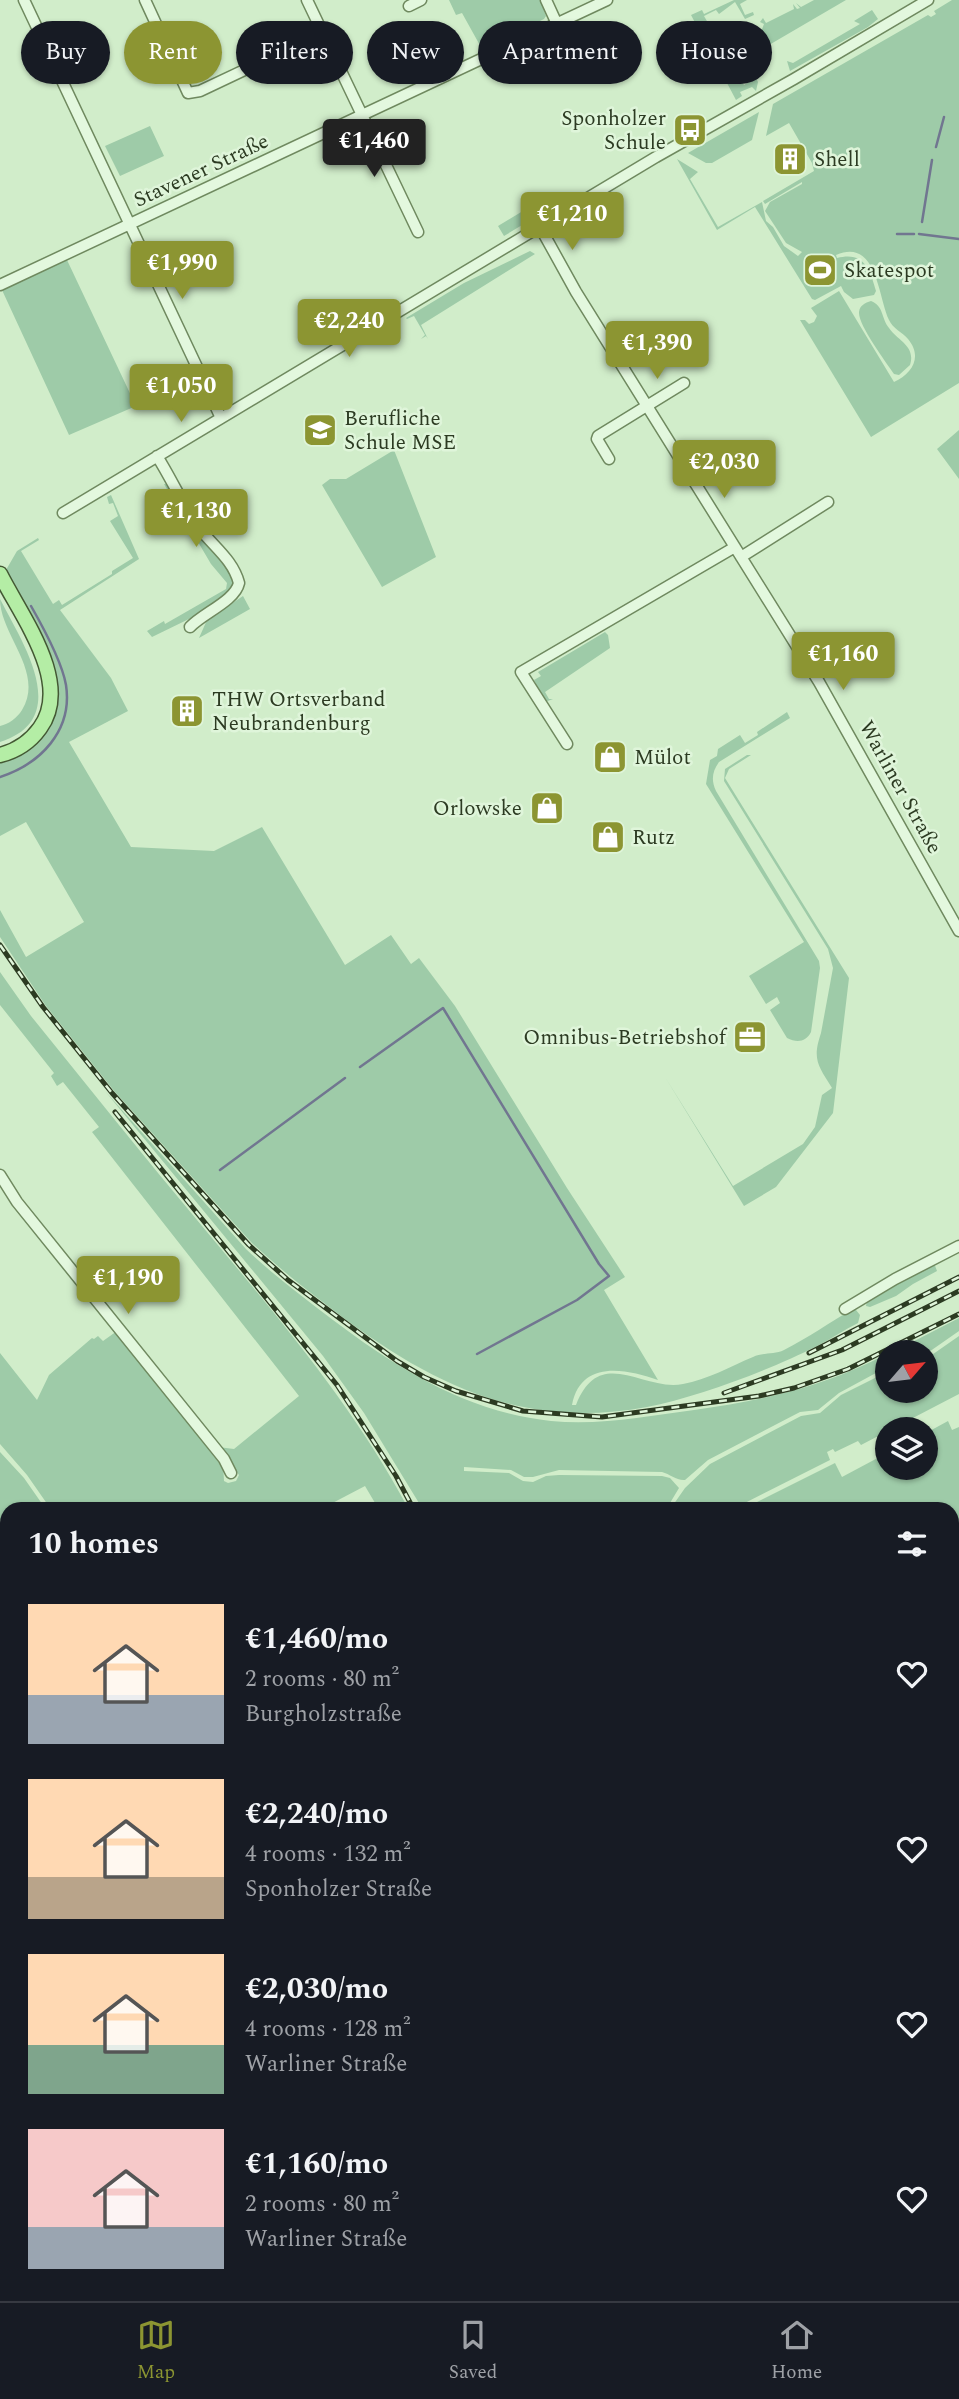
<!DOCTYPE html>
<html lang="en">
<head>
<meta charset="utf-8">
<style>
	body { margin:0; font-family:Spectral,serif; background:#20242c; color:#f1f3f6; height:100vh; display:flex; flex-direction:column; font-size:26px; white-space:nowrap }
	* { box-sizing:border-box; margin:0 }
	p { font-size:23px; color:#9ea1a6 }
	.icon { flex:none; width:38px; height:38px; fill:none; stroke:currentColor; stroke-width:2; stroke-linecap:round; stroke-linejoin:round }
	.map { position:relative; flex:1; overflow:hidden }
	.details { position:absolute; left:0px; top:1502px; width:959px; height:800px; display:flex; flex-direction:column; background:#171b24; border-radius:21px 21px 0 0; box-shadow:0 2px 5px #0004 }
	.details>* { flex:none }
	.top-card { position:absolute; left:21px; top:21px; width:917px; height:63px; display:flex; gap:14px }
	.needle { width:46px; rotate:62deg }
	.tools { position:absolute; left:875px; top:1340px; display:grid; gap:14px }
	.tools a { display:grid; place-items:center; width:63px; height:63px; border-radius:50%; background:#171b24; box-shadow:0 2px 5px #0004; font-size:35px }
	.price { position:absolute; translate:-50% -60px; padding:0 16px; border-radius:7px; background:#8c9532; color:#fff; font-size:23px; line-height:46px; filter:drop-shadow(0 2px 4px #0008) }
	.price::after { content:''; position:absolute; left:50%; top:42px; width:21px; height:16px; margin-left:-10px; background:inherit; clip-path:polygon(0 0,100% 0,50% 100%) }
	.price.on { background:#222; color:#fff }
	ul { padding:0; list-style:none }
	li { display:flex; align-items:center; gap:21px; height:175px; padding:0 28px }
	li span { display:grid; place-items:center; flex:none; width:196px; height:140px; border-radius:0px; color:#555 }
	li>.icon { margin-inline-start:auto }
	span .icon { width:84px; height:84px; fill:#fffc; stroke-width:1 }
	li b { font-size:30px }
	h2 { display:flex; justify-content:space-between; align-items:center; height:84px; padding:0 28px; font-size:30px }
	.tag { padding:0 24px; border-radius:32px; background:#171b24; box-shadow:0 2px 5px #0004; font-size:24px; line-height:63px }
	.tag.on { background:#8c9532; color:#fff }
	.tab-bar { display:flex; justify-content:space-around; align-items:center; height:98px; border-top:2px solid #363941; background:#171b24; font-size:19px; color:#9ea1a6 }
	.tab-bar a { display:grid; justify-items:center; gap:4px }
	.tab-bar .on { color:#8c9532 }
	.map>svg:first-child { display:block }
	.green { fill:#9ecba8 }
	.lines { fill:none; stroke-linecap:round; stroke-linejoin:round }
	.stream { stroke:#717690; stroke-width:2.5 }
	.minor-casing { stroke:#6f895f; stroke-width:13 }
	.major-casing { stroke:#435833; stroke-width:17 }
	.minor { stroke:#e3f8de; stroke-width:10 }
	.major { stroke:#b4eda5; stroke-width:14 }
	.rail-casing { stroke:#2c3b22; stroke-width:5 }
	.rail { stroke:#dff5da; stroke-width:2.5; stroke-dasharray:8; stroke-linecap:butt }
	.labels { text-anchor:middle; stroke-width:5; stroke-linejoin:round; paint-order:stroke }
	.poi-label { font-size:21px; fill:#2c3b22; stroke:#dff5da; text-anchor:start }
	.street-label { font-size:21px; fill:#2c3b22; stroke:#dff5da }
</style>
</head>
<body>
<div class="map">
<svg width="959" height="2301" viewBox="0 0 959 2301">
	<rect width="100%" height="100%" fill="#d1edca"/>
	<path class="green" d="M449 0H540L546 16 544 19 482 49 462 13 456 15Z
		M734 0H747L740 4 745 15 753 12 754 15 745 19 735 2 719 14 716 10 704 16 744 85 756 78 758 82 756 91 752 87 740 92 742 96 736 100 691 15 702 10 704 14Z
		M814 0H846L769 45 756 49 754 39 758 40 764 24 760 22 763 18 766 23 794 9 793 4 797 9 800 8 796 3 801 7Z
		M952 0H959V383L871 437 800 320H805L809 324 814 322 817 316 811 308 839 291 894 382C912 374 923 357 908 339 902 332 893 329 889 320 878 297 877 237 836 255L837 258C864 251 870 269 876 291L874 295 853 299 844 292 841 286 815 300 812 299 755 207 717 230 677 159 698 172 690 179 718 227 762 202 766 221 773 227 784 246 798 256 802 252 786 243 765 211 770 202 802 184V182L765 204 763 201 814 171 812 163 789 123 766 136 773 104 928 15 931 17 936 14 934 11Z
		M872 10 878 19 868 27 790 71 787 61 793 63 860 24 854 21Z
		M759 112 752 140 712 163H706L688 153Z
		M150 126 164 156 120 176 105 146Z
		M546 197 552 207 504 236 498 226Z
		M530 251 535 254 421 325 428 339 426 336 421 339 425 335 414 316 407 319 406 318 464 283Z
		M67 260 136 406 69 435 2 290Z
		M871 301C884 306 881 318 889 328 898 341 916 346 910 365L899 375 894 374C886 362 858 325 859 312 860 305 865 303 871 301Z
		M959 430V479L937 449Z
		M394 450 436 557 382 587 322 485 330 479H346Z
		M164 484H168L218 554 235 583 230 593 191 618 152 637 147 631 164 621 165 624 226 589 227 583 211 564Z
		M111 495 139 559 60 610 111 678 128 711 69 742 131 847 214 851 262 827 345 965 391 935 411 964 419 958 455 1006 567 1188 625 1277 604 1290 658 1380C626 1369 581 1359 572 1405H576C600 1344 643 1392 683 1384 707 1380 731 1366 753 1357 763 1352 774 1355 784 1350 808 1338 830 1322 853 1309L856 1310 860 1315 858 1323C844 1330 831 1339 817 1346 770 1370 698 1397 647 1407 524 1430 432 1385 337 1313 307 1290 278 1268 251 1242L115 1092 46 1006 0 937V910L26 957 84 922 26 822 0 836V760C10 751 51 718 55 709 69 681 20 596 6 570L17 551 38 538 39 540 21 551 53 604 59 600 62 605 112 574V571L133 558 110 521 118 516 113 503 109 504 107 497Z
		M243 596 250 609 199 638 207 620Z
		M0 599C22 642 74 719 0 742V726C9 724 17 718 22 710 45 672 0 635 0 599Z
		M605 632 608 635 610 648 545 692 549 699H553L545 702 534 680 541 676 538 672Z
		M787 712 790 718 719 762C712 772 711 780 716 791L819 961 820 968 811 1032C806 1042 797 1043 787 1038L770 1010 780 1003 777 997 766 1004 749 976 804 942 706 784 710 760 717 756 718 749 740 735 745 743 758 735 757 732Z
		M747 755H751L729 769 725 778 849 978 833 1113 776 1187 744 1206 665 1077 733 1186 803 1144 815 1127 822 1095 832 1088C818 1065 812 1060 821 1033L833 968 828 949 724 781 725 769Z
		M0 972 31 1016C88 1086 144 1157 202 1226 277 1316 353 1405 408 1508H378L365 1486 323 1508H50L27 1475 0 1444V1353L37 1400 49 1375 92 1338 94 1339 98 1336 103 1341 117 1331 223 1462 224 1481 228 1483 236 1481 239 1475 218 1447 234 1449 299 1396 92 1132 99 1127 63 1082 57 1086 51 1076 54 1073 0 1005Z
		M105 1091 246 1249C273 1275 303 1297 333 1320 398 1369 467 1412 551 1421 599 1426 647 1416 694 1410 765 1400 823 1387 887 1354V1367L839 1393 818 1410 800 1412 708 1460 685 1480C677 1481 670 1474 662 1472L559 1470 533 1477H524L511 1470 464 1467V1471L509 1473 523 1481 533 1482 546 1476 559 1475 662 1476 670 1478 679 1488 667 1508H422L364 1413 323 1356Z
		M934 1263 937 1271 913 1284 896 1296 870 1307 866 1306 867 1301Z
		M959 1318V1331L926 1354V1353H891Z
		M959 1336V1394L861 1445 858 1441 835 1452 833 1449 827 1452 830 1460 735 1508H671L685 1488 710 1464 801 1416 820 1413 841 1395 887 1372V1391H926V1359Z
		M948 1421 952 1430 959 1427V2015L952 2012V1508H745L835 1463 842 1477 887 1453V1468H926V1433Z
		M0 1452 24 1478 45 1508H7V1533L0 1519Z
		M952 2016 959 2019V2301H602L601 2294H952Z"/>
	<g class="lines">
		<path class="stream" d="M936 147 944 117
			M922 222 932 160
			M897 234H914
			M919 234 959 239
			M0 777C40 764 73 731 66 685 62 662 43 627 31 606
			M360 1067 443 1008 599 1264 609 1276 577 1300 477 1354
			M220 1170 345 1078
			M952 1633 959 1628
			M952 2027 959 2030"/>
		<g class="minor-casing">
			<path id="minor" d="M24 0 221 418
				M145 0 188 93 200 91 323 33
				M307 0 418 232
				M546 0 557 24
				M409 6 421 0
				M540 227 576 292 819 682 959 931
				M0 285 607 0
				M157 456C172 480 184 507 200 529 214 547 233 560 239 583 235 601 203 613 190 627
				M609 459 597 439 598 436 684 383
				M63 513 656 157 794 79 928 0
				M741 557 828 502
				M567 744 521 672 735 547
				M0 1175 17 1202 224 1459 231 1473
				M845 1309 895 1279 959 1246
				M0 1619 7 1616
				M0 1686 7 1700
				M0 1828 7 1835
				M0 2126 7 2122
				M0 2274 7 2288
				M10 2294 13 2301
				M68 2294 71 2301
				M216 2294 218 2301
				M277 2294 278 2301
				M545 2294 546 2301
				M97 2301 110 2294"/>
		</g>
		<g class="major-casing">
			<path id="major" d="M0 574C21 616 73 683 40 728 30 742 16 751 0 755
				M0 1540 7 1552
				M0 1573 7 1588
				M362 2294 366 2301"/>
		</g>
		<use href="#minor" class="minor"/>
		<use href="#major" class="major"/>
		<g class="rail-casing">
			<path id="rail" d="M0 945 43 1007 112 1093 249 1245 288 1280 397 1361 424 1377 456 1391 523 1411 602 1417 759 1396 794 1388 848 1369 959 1314
				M115 1112 337 1385 396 1476 413 1508
				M809 1353 959 1277
				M724 1393 842 1350 959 1291
				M595 2294 596 2301"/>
		</g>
		<use href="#rail" class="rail"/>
	</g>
	<defs>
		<g id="bus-square" transform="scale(1.75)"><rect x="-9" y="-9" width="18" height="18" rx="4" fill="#8c9532" stroke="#dff5da"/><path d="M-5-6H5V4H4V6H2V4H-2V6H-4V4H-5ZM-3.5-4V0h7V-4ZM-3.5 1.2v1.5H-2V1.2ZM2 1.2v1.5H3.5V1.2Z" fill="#fff"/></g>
		<g id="building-square" transform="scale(1.75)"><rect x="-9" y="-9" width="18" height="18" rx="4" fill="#8c9532" stroke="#dff5da"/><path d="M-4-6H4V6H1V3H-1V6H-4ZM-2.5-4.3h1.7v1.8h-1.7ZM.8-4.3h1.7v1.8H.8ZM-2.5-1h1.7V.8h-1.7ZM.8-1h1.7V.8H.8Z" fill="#fff"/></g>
		<g id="stadium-square" transform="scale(1.75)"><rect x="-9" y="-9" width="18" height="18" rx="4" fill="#8c9532" stroke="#dff5da"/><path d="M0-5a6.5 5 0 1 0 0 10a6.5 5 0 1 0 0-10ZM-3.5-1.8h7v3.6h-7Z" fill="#fff"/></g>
		<g id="school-square" transform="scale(1.75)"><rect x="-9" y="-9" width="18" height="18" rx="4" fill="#8c9532" stroke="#dff5da"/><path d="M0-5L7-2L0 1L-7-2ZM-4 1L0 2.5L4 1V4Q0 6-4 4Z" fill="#fff"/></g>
		<g id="shop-square" transform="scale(1.75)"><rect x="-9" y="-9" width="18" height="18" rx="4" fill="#8c9532" stroke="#dff5da"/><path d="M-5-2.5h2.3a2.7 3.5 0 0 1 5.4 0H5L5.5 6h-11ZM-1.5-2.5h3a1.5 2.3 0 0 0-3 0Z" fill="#fff"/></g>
		<g id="office-square" transform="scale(1.75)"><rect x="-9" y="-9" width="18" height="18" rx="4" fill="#8c9532" stroke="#dff5da"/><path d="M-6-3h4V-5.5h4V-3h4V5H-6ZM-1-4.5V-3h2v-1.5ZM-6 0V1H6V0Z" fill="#fff"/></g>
	</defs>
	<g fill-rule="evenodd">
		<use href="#bus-square" x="690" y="130"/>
		<use href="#building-square" x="790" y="159"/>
		<use href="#stadium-square" x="820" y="270"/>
		<use href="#school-square" x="320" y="430"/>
		<use href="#building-square" x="187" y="711"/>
		<use href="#shop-square" x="610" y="757"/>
		<use href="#shop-square" x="547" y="808"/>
		<use href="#shop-square" x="608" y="837"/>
		<use href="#office-square" x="750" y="1037"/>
	</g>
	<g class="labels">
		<g class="poi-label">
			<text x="666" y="125" text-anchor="end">Sponholzer<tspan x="666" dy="24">Schule</tspan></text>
			<text x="814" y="166">Shell</text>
			<text x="844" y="277">Skatespot</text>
			<text x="344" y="425">Berufliche<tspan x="344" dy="24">Schule MSE</tspan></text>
			<text x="212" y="706">THW Ortsverband<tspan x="212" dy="24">Neubrandenburg</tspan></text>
			<text x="634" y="764">Mülot</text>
			<text x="522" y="815" text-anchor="end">Orlowske</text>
			<text x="632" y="844">Rutz</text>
			<text x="726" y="1044" text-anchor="end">Omnibus-Betriebshof</text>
		</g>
		<g class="street-label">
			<text transform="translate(201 170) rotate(-25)" y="7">Stavener Straße</text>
			<text transform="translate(901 787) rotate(61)" y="7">Warliner Straße</text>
		</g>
	</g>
</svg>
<div class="tools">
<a><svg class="needle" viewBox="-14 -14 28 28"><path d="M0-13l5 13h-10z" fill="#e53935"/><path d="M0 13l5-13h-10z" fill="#9ea1a6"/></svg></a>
<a><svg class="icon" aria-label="layers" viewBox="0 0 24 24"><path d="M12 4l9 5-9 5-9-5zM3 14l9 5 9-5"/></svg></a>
</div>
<b class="price on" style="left:374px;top:179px">€1,460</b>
<b class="price" style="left:572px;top:252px">€1,210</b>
<b class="price" style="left:182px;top:301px">€1,990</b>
<b class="price" style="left:349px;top:359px">€2,240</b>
<b class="price" style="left:657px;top:381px">€1,390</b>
<b class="price" style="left:181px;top:424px">€1,050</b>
<b class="price" style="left:724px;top:500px">€2,030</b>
<b class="price" style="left:196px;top:549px">€1,130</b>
<b class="price" style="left:843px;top:692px">€1,160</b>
<b class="price" style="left:128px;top:1316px">€1,190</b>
<div class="top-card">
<a class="tag">Buy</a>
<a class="tag on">Rent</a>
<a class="tag">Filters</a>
<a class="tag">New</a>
<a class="tag">Apartment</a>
<a class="tag">House</a>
</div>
<section class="details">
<h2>10 homes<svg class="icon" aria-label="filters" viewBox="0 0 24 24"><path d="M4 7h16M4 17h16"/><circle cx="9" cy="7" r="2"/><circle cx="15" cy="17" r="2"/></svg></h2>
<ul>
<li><span style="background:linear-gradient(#ffd9b3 65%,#9aa5b1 0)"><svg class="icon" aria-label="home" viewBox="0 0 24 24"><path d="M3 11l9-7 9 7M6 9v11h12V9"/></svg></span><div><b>€1,460/mo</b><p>2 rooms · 80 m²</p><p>Burgholzstraße</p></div><svg class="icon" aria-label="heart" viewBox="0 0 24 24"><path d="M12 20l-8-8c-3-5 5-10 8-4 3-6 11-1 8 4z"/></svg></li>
<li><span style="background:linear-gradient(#ffd9b3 70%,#b9a48a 0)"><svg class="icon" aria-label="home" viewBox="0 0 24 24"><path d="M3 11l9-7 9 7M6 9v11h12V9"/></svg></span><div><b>€2,240/mo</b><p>4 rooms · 132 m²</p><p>Sponholzer Straße</p></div><svg class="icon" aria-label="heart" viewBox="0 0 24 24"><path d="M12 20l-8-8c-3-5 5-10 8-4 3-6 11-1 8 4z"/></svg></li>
<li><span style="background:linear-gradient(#ffd9b3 65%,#7fa58c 0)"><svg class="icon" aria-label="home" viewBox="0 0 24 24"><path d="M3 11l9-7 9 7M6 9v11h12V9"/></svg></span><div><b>€2,030/mo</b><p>4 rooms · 128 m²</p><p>Warliner Straße</p></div><svg class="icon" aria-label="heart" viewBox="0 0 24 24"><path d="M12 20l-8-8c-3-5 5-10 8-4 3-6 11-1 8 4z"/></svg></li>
<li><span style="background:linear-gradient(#f6c9c9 70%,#9aa5b1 0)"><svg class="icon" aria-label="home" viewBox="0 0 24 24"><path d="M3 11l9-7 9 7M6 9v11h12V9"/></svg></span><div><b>€1,160/mo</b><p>2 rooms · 80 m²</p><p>Warliner Straße</p></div><svg class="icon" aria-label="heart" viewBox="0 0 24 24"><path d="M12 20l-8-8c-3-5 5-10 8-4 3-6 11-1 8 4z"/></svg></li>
</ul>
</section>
</div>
<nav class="tab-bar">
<a class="on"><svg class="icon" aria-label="map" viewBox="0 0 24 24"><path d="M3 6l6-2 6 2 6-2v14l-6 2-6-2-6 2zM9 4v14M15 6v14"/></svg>Map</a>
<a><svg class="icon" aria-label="saved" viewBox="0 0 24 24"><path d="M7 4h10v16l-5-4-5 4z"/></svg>Saved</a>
<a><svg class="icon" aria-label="home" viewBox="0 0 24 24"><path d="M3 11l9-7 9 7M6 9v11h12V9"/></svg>Home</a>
</nav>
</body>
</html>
